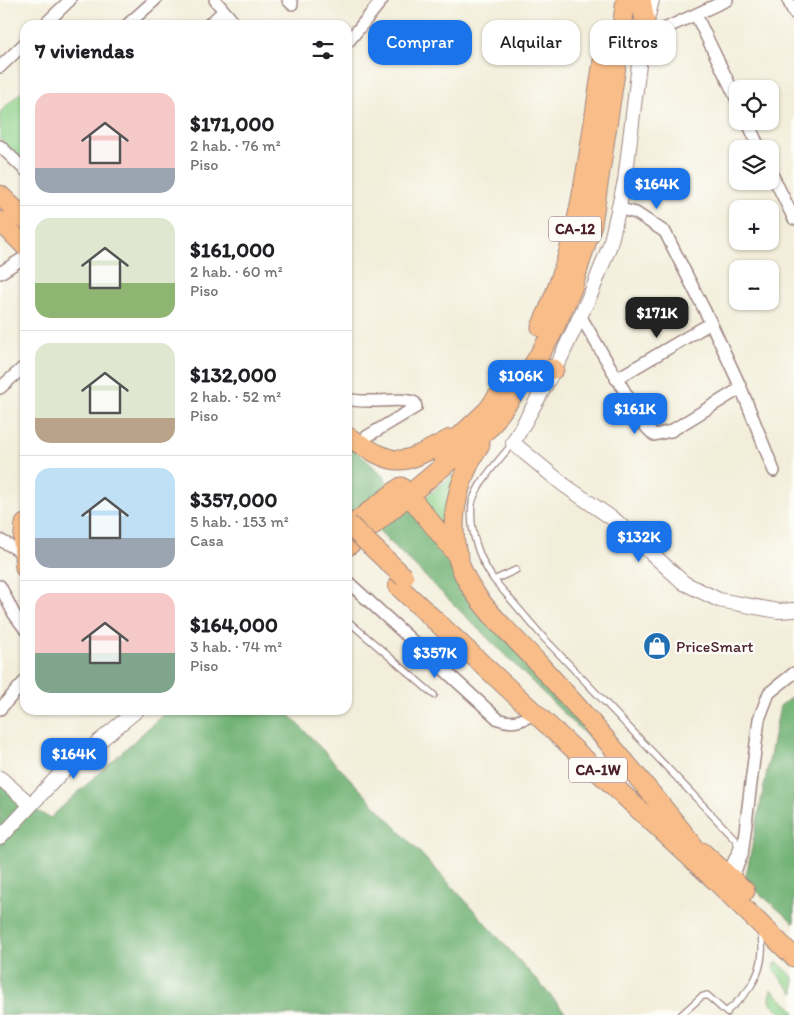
<!DOCTYPE html>
<html lang="es">
<head>
<meta charset="utf-8">
<style>
	body { margin:0; font-family:Itim,sans-serif; background:#f6f6f6; color:#202124; height:100vh; display:flex; flex-direction:column; font-size:19px; white-space:nowrap }
	* { box-sizing:border-box; margin:0 }
	p { font-size:16px; color:#757577 }
	.icon { flex:none; width:28px; height:28px; fill:none; stroke:currentColor; stroke-width:2; stroke-linecap:round; stroke-linejoin:round }
	.map { position:relative; flex:1; overflow:hidden }
	.panel { position:absolute; left:20px; top:20px; width:332px; height:695px; display:flex; flex-direction:column; background:#fff; border-radius:15px; box-shadow:0 1px 4px #0004 }
	.panel>* { flex:none }
	.banner { position:absolute; left:368px; top:20px; width:351px; height:45px; display:flex; gap:10px }
	.controls { position:absolute; left:729px; top:80px; display:grid; gap:10px }
	.controls a { display:grid; place-items:center; width:50px; height:50px; border-radius:10px; background:#fff; box-shadow:0 1px 4px #0004; font-size:25px }
	.price { position:absolute; translate:-50% -42px; padding:0 11px; border-radius:10px; background:#1a73e8; color:#fff; font-size:16px; line-height:32px; filter:drop-shadow(0 1px 2px #0008) }
	.price::after { content:''; position:absolute; left:50%; top:30px; width:15px; height:11px; margin-left:-8px; background:inherit; clip-path:polygon(0 0,100% 0,50% 100%) }
	.price.current { background:#222; color:#fff }
	ul { padding:0; list-style:none }
	li { display:flex; align-items:center; gap:15px; height:125px; padding:0 15px }
	li+li { border-top:1px solid #e0e0e0 }
	li span { display:grid; place-items:center; flex:none; width:140px; height:100px; border-radius:15px; color:#555 }
	li>.icon { margin-inline-start:auto }
	span .icon { width:60px; height:60px; fill:#fffc; stroke-width:1 }
	li b { font-size:21px }
	h2 { display:flex; justify-content:space-between; align-items:center; height:60px; padding:0 15px; font-size:21px }
	.tag { padding:0 18px; border-radius:15px; background:#fff; box-shadow:0 1px 4px #0004; font-size:18px; line-height:45px }
	.tag.current { background:#1a73e8; color:#fff }
	.map>svg:first-child { display:block }
	.green { fill:#8ed18a; stroke:#6c785a }
	.forest { fill:#72b376; stroke:#5e6950 }
	.lines { fill:none; stroke-linecap:round; stroke-linejoin:round }
	.service-casing { stroke:#9e8682; stroke-width:8 }
	.minor-casing { stroke:#9e8682; stroke-width:14 }
	.tertiary-casing { stroke:#9e8682; stroke-width:16 }
	.trunk-casing { stroke:#9e8682; stroke-width:21 }
	.service { stroke:#fff; stroke-width:5.5 }
	.minor { stroke:#fff; stroke-width:11 }
	.tertiary { stroke:#fff; stroke-width:14 }
	.trunk { stroke:#f8bd88; stroke-width:19 }
	.trunk-bridge-casing { stroke:#9e8682; stroke-width:21; stroke-linecap:butt }
	.trunk-bridge { stroke:#f8bd88; stroke-width:19 }
	.labels { text-anchor:middle; stroke-width:5; stroke-linejoin:round; paint-order:stroke }
	.shield { fill:#fdfcf7; stroke:#806168; stroke-width:1 }
	.shield-label { font-size:15px; font-weight:bold; fill:#4a1f2b }
	.poi-label { font-size:16px; fill:#4a1f2b; stroke:#fdfcf7; text-anchor:start }
</style>
</head>
<body>
<div class="map">
<svg width="794" height="1015" viewBox="0 0 794 1015">
	<rect width="100%" height="100%" fill="#fdfcf7"/>
	<filter id="ink" filterUnits="userSpaceOnUse"><feTurbulence type="fractalNoise" baseFrequency=".02" numOctaves="2"/><feDisplacementMap in="SourceGraphic" scale="10" xChannelSelector="R" yChannelSelector="G"/><feConvolveMatrix kernelMatrix="1 2 1 2 8 2 1 2 1" color-interpolation-filters="sRGB"/></filter>
	<filter id="wash" filterUnits="userSpaceOnUse"><feTurbulence type="fractalNoise" baseFrequency=".0096" numOctaves="4" result="noise"/><feDisplacementMap in="SourceGraphic" scale="20" xChannelSelector="R" yChannelSelector="G"/><feGaussianBlur stdDeviation="1.12" result="paint"/><feColorMatrix in="noise" values="0 0 0 0 0 0 0 0 0 0 0 0 0 0 0 0 0 1.4 0 .05"/><feComposite in="paint" operator="in"/></filter>
	<g filter="url(#wash)">
		<rect width="100%" height="100%" fill="#f3eeda"/>
		<path class="green" d="M25 88V165L0 139V112Z
			M460 469 446 532 422 500Z
			M778 962 794 978V994L774 971 775 964Z
			M771 989 794 1010V1015H783L770 1002Z"/>
		<path class="forest" d="M348 444 384 476 389 487 350 517 348 515Z
			M407 504 440 548 459 584 541 676 596 745 377 529Z
			M794 695V923L745 881 780 706Z
			M168 710H285L462 897 568 1015H0V782L14 798 50 818Z"/>
	</g>
	<g filter="url(#ink)">
		<g class="lines">
			<g class="service-casing">
				<path id="service" d="M516 570 494 580 543 637 735 839 738 846 727 869
					M494 580C479 559 469 531 472 504 475 485 501 458 513 443
					M348 621 434 695
					M726 1012C745 996 761 979 762 952 763 946 761 939 761 932
					M681 1015 701 997 707 995 727 1013"/>
			</g>
			<g class="minor-casing">
				<path id="minor" d="M215 0 236 25
					M288 0 292 4
					M788 0 794 13
					M696 15 738 102
					M44 25 70 0
					M127 25 155 0
					M208 25 224 11
					M642 39 727 0
					M348 42 382 0
					M0 67 25 43
					M747 121 760 149
					M0 146 25 170
					M770 170 794 219
					M617 208 636 213 665 232 711 323 741 388 774 471
					M0 273 25 257
					M581 317 645 426 654 435 671 431 741 388
					M616 379 711 323
					M0 388 25 366
					M348 399C365 405 405 396 415 403L416 407 366 437 361 445
					M0 540 23 553
					M348 582 498 719C513 725 523 720 536 713
					M0 586 14 614 25 629
					M0 709 25 681
					M732 878 742 855 759 719 769 693 794 673"/>
			</g>
			<g class="tertiary-casing">
				<path id="tertiary" d="M652 0 642 39 625 181 610 245 592 291 561 357 513 443 564 485 616 521 684 583 719 600 778 611 794 610
					M0 778 30 804
					M0 838 61 773 137 710"/>
			</g>
			<g class="trunk-casing">
				<path id="trunk" d="M641 0 645 21
					M0 195 25 219
					M0 221 25 246
					M541 327C582 242 589 147 604 55
					M526 377 535 383 547 370 554 369
					M348 437C400 468 397 467 450 439
					M480 444C457 480 445 528 462 570 477 606 513 635 538 663 592 722 643 782 693 845
					M441 454 488 410 497 397
					M397 494 412 499 459 557
					M25 524 23 543 25 568
					M348 528 401 487
					M348 546 490 427 526 377 551 335 572 288 592 224 626 0
					M398 586 716 881 794 957
					M702 852 745 891"/>
			</g>
			<use href="#service" class="service"/>
			<use href="#minor" class="minor"/>
			<use href="#tertiary" class="tertiary"/>
			<use href="#trunk" class="trunk"/>
			<g class="trunk-bridge-casing">
				<path id="trunk-bridge" d="M348 524 404 577"/>
			</g>
			<use href="#trunk-bridge" class="trunk-bridge"/>
		</g>
	</g>
	<defs>
		<g id="shop-disc" transform="scale(1.4375)"><circle r="9.5" fill="#1f6fb2" stroke="#fdfcf7"/><path d="M-5-2.5h2.3a2.7 3.5 0 0 1 5.4 0H5L5.5 6h-11ZM-1.5-2.5h3a1.5 2.3 0 0 0-3 0Z" fill="#fff"/></g>
	</defs>
	<g fill-rule="evenodd">
		<use href="#shop-disc" x="657" y="646"/>
	</g>
	<g class="labels">
		<g class="shield">
			<rect x="549" y="216.5" width="52" height="25" rx="4"/>
			<rect x="569" y="757.5" width="58" height="25" rx="4"/>
		</g>
		<g class="shield-label">
			<text x="575" y="234">CA-12</text>
			<text x="598" y="775">CA-1W</text>
		</g>
		<g class="poi-label">
			<text x="676" y="652">PriceSmart</text>
		</g>
	</g>
</svg>
<div class="controls">
<a><svg class="icon" aria-label="locate" viewBox="0 0 24 24"><circle cx="12" cy="12" r="6"/><path d="M12 2v4M12 18v4M2 12h4M18 12h4"/></svg></a>
<a><svg class="icon" aria-label="layers" viewBox="0 0 24 24"><path d="M12 4l9 5-9 5-9-5zM3 14l9 5 9-5"/></svg></a>
<a>+</a>
<a>−</a>
</div>
<b class="price" style="left:657px;top:210px">$164K</b>
<b class="price current" style="left:657px;top:339px">$171K</b>
<b class="price" style="left:521px;top:402px">$106K</b>
<b class="price" style="left:635px;top:435px">$161K</b>
<b class="price" style="left:639px;top:563px">$132K</b>
<b class="price" style="left:435px;top:679px">$357K</b>
<b class="price" style="left:74px;top:780px">$164K</b>
<div class="banner">
<a class="tag current">Comprar</a>
<a class="tag">Alquilar</a>
<a class="tag">Filtros</a>
</div>
<section class="panel">
<h2>7 viviendas<svg class="icon" aria-label="filters" viewBox="0 0 24 24"><path d="M4 7h16M4 17h16"/><circle cx="9" cy="7" r="2"/><circle cx="15" cy="17" r="2"/></svg></h2>
<ul>
<li><span style="background:linear-gradient(#f6c9c9 75%,#9aa5b1 0)"><svg class="icon" aria-label="home" viewBox="0 0 24 24"><path d="M3 11l9-7 9 7M6 9v11h12V9"/></svg></span><div><b>$171,000</b><p>2 hab. · 76 m²</p><p>Piso</p></div></li>
<li><span style="background:linear-gradient(#dfe7d0 65%,#8fb573 0)"><svg class="icon" aria-label="home" viewBox="0 0 24 24"><path d="M3 11l9-7 9 7M6 9v11h12V9"/></svg></span><div><b>$161,000</b><p>2 hab. · 60 m²</p><p>Piso</p></div></li>
<li><span style="background:linear-gradient(#dfe7d0 75%,#b9a48a 0)"><svg class="icon" aria-label="home" viewBox="0 0 24 24"><path d="M3 11l9-7 9 7M6 9v11h12V9"/></svg></span><div><b>$132,000</b><p>2 hab. · 52 m²</p><p>Piso</p></div></li>
<li><span style="background:linear-gradient(#bfe0f5 70%,#9aa5b1 0)"><svg class="icon" aria-label="home" viewBox="0 0 24 24"><path d="M3 11l9-7 9 7M6 9v11h12V9"/></svg></span><div><b>$357,000</b><p>5 hab. · 153 m²</p><p>Casa</p></div></li>
<li><span style="background:linear-gradient(#f6c9c9 60%,#7fa58c 0)"><svg class="icon" aria-label="home" viewBox="0 0 24 24"><path d="M3 11l9-7 9 7M6 9v11h12V9"/></svg></span><div><b>$164,000</b><p>3 hab. · 74 m²</p><p>Piso</p></div></li>
</ul>
</section>
</div>
</body>
</html>
